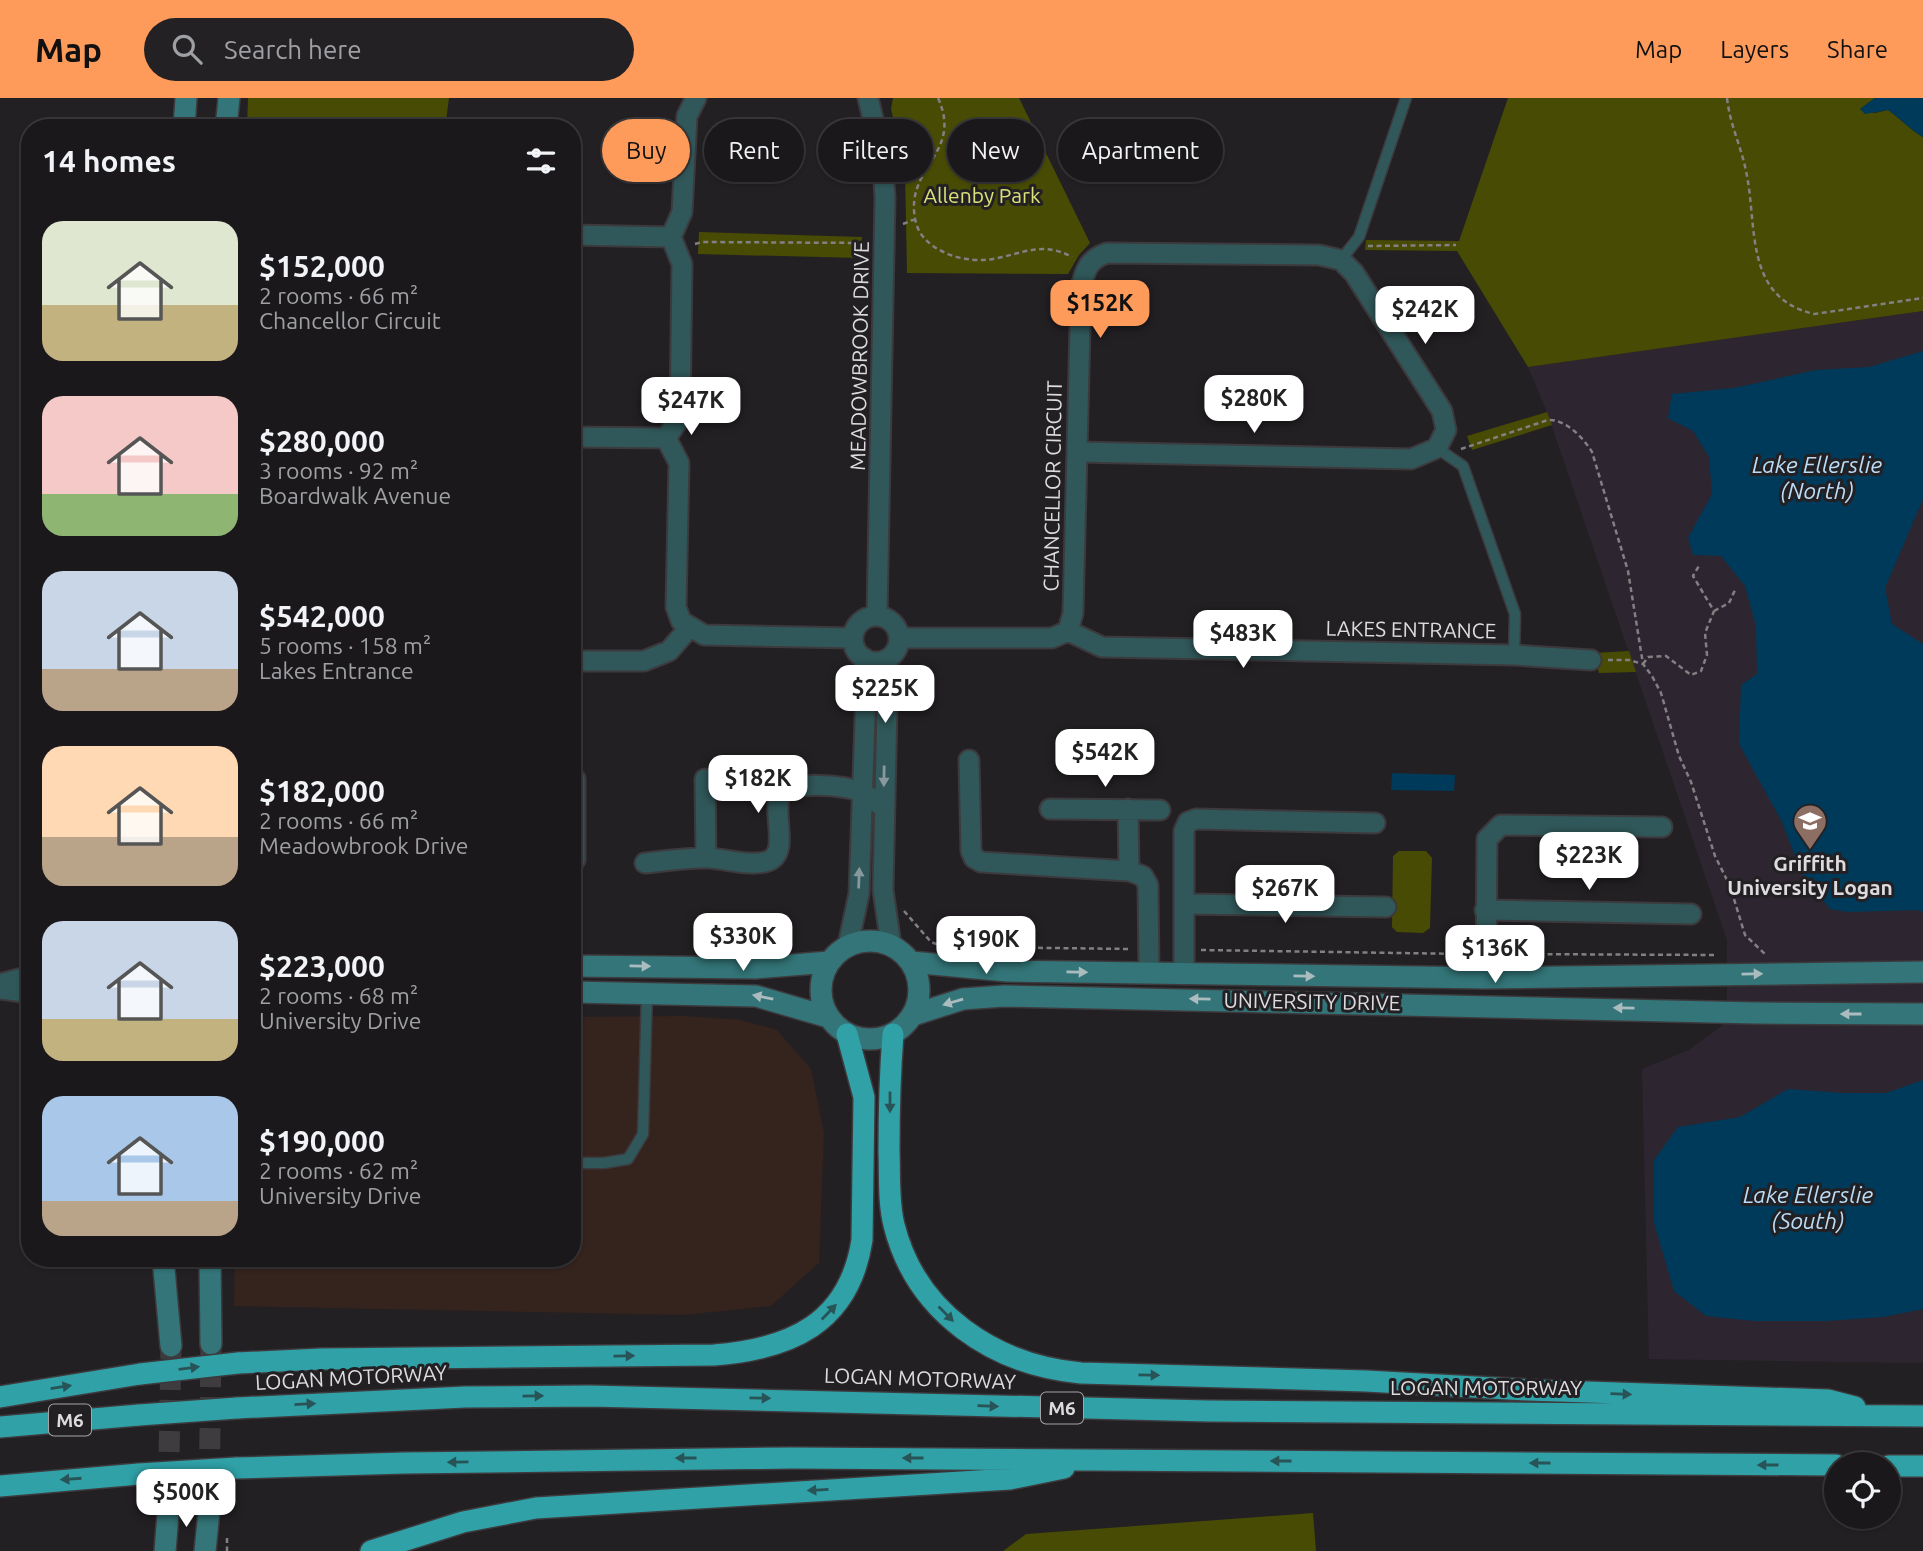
<!DOCTYPE html>
<html lang="en">
<head>
<meta charset="utf-8">
<style>
	body { margin:0; font-family:Ubuntu,sans-serif; background:#232124; color:#f1f3f6; height:100vh; display:flex; flex-direction:column; font-size:26px; white-space:nowrap }
	* { box-sizing:border-box; margin:0 }
	p { font-size:23px; color:#9fa0a3 }
	.icon { flex:none; width:38px; height:38px; fill:none; stroke:currentColor; stroke-width:2; stroke-linecap:round; stroke-linejoin:round }
	.map { position:relative; flex:1; overflow:hidden }
	.panel { position:absolute; left:21px; top:21px; width:560px; height:1148px; display:flex; flex-direction:column; background:#1a181b; border-radius:28px; box-shadow:0 2px 5px #0004,0 0 0 2px #38373a }
	.panel>* { flex:none }
	.banner { position:absolute; left:602px; top:21px; width:665px; height:63px; display:flex; gap:14px }
	.buttons { position:absolute; left:1824px; top:1354px; display:grid; gap:14px }
	.buttons a { display:grid; place-items:center; width:77px; height:77px; border-radius:50%; background:#1a181b; box-shadow:0 2px 5px #0004,0 0 0 2px #38373a; font-size:35px }
	.price { position:absolute; translate:-50% -60px; padding:0 16px; border-radius:14px; background:#fff; color:#222; font-size:23px; line-height:46px; filter:drop-shadow(0 2px 4px #0008) }
	.price::after { content:''; position:absolute; left:50%; top:42px; width:21px; height:16px; margin-left:-10px; background:inherit; clip-path:polygon(0 0,100% 0,50% 100%) }
	.price.on { background:#ff9b5a; color:#111 }
	ul { padding:0; list-style:none }
	li { display:flex; align-items:center; gap:21px; height:175px; padding:0 21px }
	li span { display:grid; place-items:center; flex:none; width:196px; height:140px; border-radius:21px; color:#555 }
	li>.icon { margin-inline-start:auto }
	span .icon { width:84px; height:84px; fill:#fffc; stroke-width:1 }
	li b { font-size:30px }
	h2 { display:flex; justify-content:space-between; align-items:center; height:84px; padding:0 21px; font-size:30px }
	.tag { padding:0 24px; border-radius:32px; background:#1a181b; box-shadow:0 2px 5px #0004,0 0 0 2px #38373a; font-size:24px; line-height:63px }
	.tag.on { background:#ff9b5a; color:#111 }
	header { display:flex; align-items:center; gap:42px; box-sizing:border-box; height:98px; padding:0 35px; background:#ff9b5a; color:#111 }
	header strong { font-size:33px }
	nav { display:flex; gap:38px; margin-inline-start:auto; font-size:24px }
	.search { width:490px; height:63px; background:#232124; display:flex; align-items:center; gap:18px; box-sizing:border-box; padding:0 24px; border-radius:38px; color:#9fa0a3; font-size:26px }
	.map>svg:first-child { display:block }
	.commercial { fill:#35231d }
	.built { fill:#2d2630 }
	.green { fill:#484b04 }
	.water { fill:#003a5a }
	.lines { fill:none; stroke-linecap:round; stroke-linejoin:round }
	.secondary-tunnel { stroke:#3f3c40; stroke-width:21; stroke-dasharray:21 10; stroke-linecap:butt }
	.lane-casing { stroke:#3d3a3e; stroke-width:13 }
	.street-casing { stroke:#3d3a3e; stroke-width:23 }
	.secondary-casing { stroke:#3d3a3e; stroke-width:24 }
	.highway-casing { stroke:#3d3a3e; stroke-width:24 }
	.path { stroke:#838083; stroke-width:2.5; stroke-dasharray:5 3.5; stroke-linecap:butt }
	.lane { stroke:#305759; stroke-width:10 }
	.street { stroke:#305759; stroke-width:19 }
	.secondary { stroke:#337578; stroke-width:21 }
	.highway { stroke:#2fa1a7; stroke-width:21 }
	.highway-bridge-casing { stroke:#3d3a3e; stroke-width:24; stroke-linecap:butt }
	.highway-bridge { stroke:#2fa1a7; stroke-width:21 }
	.oneway { fill:#87999c }
	.oneway2 { fill:#abbcbf }
	.oneway3 { fill:#285458 }
	.labels { text-anchor:middle; stroke-width:6; stroke-linejoin:round; paint-order:stroke }
	.shield { fill:#232024; stroke:#a6a3a6; stroke-width:2 }
	.shield-label { font-size:19px; font-weight:bold; fill:#dedbde }
	.park-label { font-size:21px; fill:#dae179; stroke:#232024 }
	.street-label { font-size:21px; fill:#dedbde; stroke:#232024 }
	.poi-label { font-size:21px; font-weight:bold; fill:#dedbde; stroke:#232024 }
	.water-label { font-size:23px; font-style:italic; fill:#badcf6; stroke:#232024 }
</style>
</head>
<body>
<header>
<strong>Map</strong>
<div class="search"><svg class="icon" aria-label="search" viewBox="0 0 24 24"><circle cx="10" cy="10" r="6"/><path d="M15 15l6 6"/></svg>Search here</div>
<nav><a>Map</a><a>Layers</a><a>Share</a></nav>
</header>
<div class="map">
<svg width="1923" height="1453" viewBox="0 0 1923 1453">
	<rect width="100%" height="100%" fill="#232024"/>
	<path class="commercial" d="M685 918 741 922 777 932 811 971 824 1035 819 1165 771 1208 683 1217 234 1208 235 1160H572V919Z"/>
	<path class="built" d="M1923 213V1265L1649 1261 1642 971 1689 952 1727 924V842L1547 314 1528 269Z"/>
	<path class="green" d="M248 0H449L445 30H247Z
		M893 0H1019L1090 145 1079 157 1068 176 907 175 905 71 891 11Z
		M1508 0H1875L1860 11 1875 15 1888 12C1901 21 1909 31 1923 39V213L1528 269 1457 153 1365 152 1366 142 1459 143Z
		M699 134 862 139 860 160 698 156Z
		M1547 314 1552 327 1472 352 1467 338Z
		M1629 553 1636 574 1599 575 1594 555Z
		M1399 753H1426L1432 760 1430 830 1423 835 1397 834 1392 829 1393 758Z
		M1313 1415 1316 1453H1003L1026 1436Z"/>
	<path class="water" d="M1875 0H1923V39C1909 31 1902 21 1888 12L1865 16 1860 11Z
		M1923 253V401L1885 490 1892 526 1923 546V814L1917 812 1848 814 1830 811 1802 776 1781 722 1739 646 1741 587 1757 576 1756 528 1745 488 1721 458 1693 457 1688 440 1712 396 1709 359 1693 333 1668 320 1672 296 1734 290 1816 272 1869 269Z
		M1392 675 1455 677 1454 693 1391 692Z
		M1923 982V1211L1883 1219 1826 1223H1754L1706 1218 1674 1193 1654 1125V1062L1678 1029 1740 1019 1788 991 1843 995H1886Z"/>
	<g class="lines">
		<path class="secondary-tunnel" d="M209 1413 211 1246
			M168 1416 171 1248"/>
		<g class="lane-casing">
			<path id="lane" d="M1341 162 1359 139 1406 0
				M1437 350 1463 368 1515 516 1514 557
				M572 1065H604L628 1061 643 1036 647 894"/>
		</g>
		<g class="street-casing">
			<path id="street" d="M696 0 687 18 682 114 671 139 682 166 680 320 666 340 679 365 676 509 681 523 704 537 853 540
				M868 0 882 58 885 99 877 518
				M572 137 671 139
				M572 339 666 340
				M853 541a23 23 0 1 1 46 0a23 23 0 1 1-46 0Z
				M1068 533 1073 515 1081 190C1085 171 1089 161 1107 155L1319 157 1341 162 1354 175 1442 313 1446 332 1437 350 1411 361 1077 354
				M899 540H1052L1068 533 1102 549 1514 557 1591 562
				M888 561 883 792 891 847
				M572 563H644L669 553 689 530
				M969 662 971 753 974 760 981 764 1129 773 1143 778 1148 787 1149 875
				M705 681 706 760
				M1050 711 1160 712
				M1128 711 1129 773
				M572 762H575V681
				M645 765C666 763 688 759 709 760 726 761 752 769 768 763 790 755 772 716 780 698 787 682 846 687 861 694 869 697 876 704 883 709
				M1184 806 1386 809
				M1485 812 1691 816
				M848 847 859 796 866 593 864 560
				M1184 876V733L1188 724 1196 721 1375 725
				M1486 880 1487 741 1501 727 1662 729
				M0 886 30 878
				M0 891 30 895"/>
		</g>
		<g class="secondary-casing">
			<path id="secondary" d="M184 30 186 0
				M226 30 229 0
				M821 892a49 49 0 1 1 98 0a49 49 0 1 1-98 0Z
				M911 864 1007 873 1486 880 1923 874
				M572 868 755 870 829 864
				M572 894 756 898 828 919
				M913 917 963 901 1004 898 1756 915 1923 916
				M163 1160 171 1248
				M210 1160 211 1246
				M165 1453 168 1416
				M205 1453 209 1413"/>
		</g>
		<g class="highway-casing">
			<path id="highway" d="M893 936C890 975 889 1014 889 1053 890 1077 888 1103 894 1127 916 1215 994 1267 1081 1275L1366 1283 1528 1292 1828 1302 1855 1309
				M238 1265 321 1261 714 1257C790 1251 849 1226 862 1142L864 999 847 936
				M0 1299 140 1276
				M237 1310 465 1299 590 1298 1208 1313 1923 1318
				M0 1329 139 1317
				M1888 1368H1923
				M236 1370 404 1365 791 1360 1836 1367
				M0 1388 139 1376
				M371 1453 463 1424 536 1410 1010 1381 1064 1370"/>
		</g>
		<path class="path" d="M938 0C964 57 902 69 916 125 923 151 958 163 982 162 1014 161 1038 140 1072 159
			M1727 0C1730 27 1741 48 1746 73 1758 128 1743 199 1814 216L1923 200
			M903 126 915 121
			M695 146 702 144 866 145
			M1368 148 1456 147
			M1461 351 1548 322C1565 321 1583 339 1592 354L1628 473 1643 566
			M1714 513 1729 505 1735 492
			M1608 562H1629L1643 566 1652 578 1661 595 1679 658 1691 684 1715 758 1730 788 1745 837 1765 856
			M1643 566 1648 559 1666 558 1691 577 1701 573 1707 557 1705 535 1714 513 1693 478 1700 466
			M904 813 931 844 939 847
			M970 849 1131 851
			M1201 852 1467 856
			M1505 856 1716 857
			M142 1160 143 1171
			M227 1440V1453"/>
		<use href="#lane" class="lane"/>
		<use href="#street" class="street"/>
		<use href="#secondary" class="secondary"/>
		<use href="#highway" class="highway"/>
		<g class="highway-bridge-casing">
			<path id="highway-bridge" d="M140 1276 238 1265
				M139 1317 237 1310
				M139 1376 236 1370"/>
		</g>
		<use href="#highway-bridge" class="highway-bridge"/>
	</g>
	<defs><path id="oneway-solid" d="M-6-.8H1V-3.2L6.5 0L1 3.2V.8H-6Z" transform="scale(1.75)"/></defs>
	<g class="oneway">
		<use href="#oneway-solid" transform="translate(884 678) rotate(91)"/>
		<use href="#oneway-solid" transform="translate(859 780) rotate(-88)"/>
	</g>
	<g class="oneway2">
		<use href="#oneway-solid" transform="translate(640 868) rotate(1)"/>
		<use href="#oneway-solid" transform="translate(1077 874) rotate(1)"/>
		<use href="#oneway-solid" transform="translate(1752 876) rotate(-1)"/>
		<use href="#oneway-solid" transform="translate(1304 878) rotate(1)"/>
		<use href="#oneway-solid" transform="translate(763 899) rotate(-169)"/>
		<use href="#oneway-solid" transform="translate(1200 901) rotate(-179)"/>
		<use href="#oneway-solid" transform="translate(953 904) rotate(164)"/>
		<use href="#oneway-solid" transform="translate(1624 910) rotate(-179)"/>
		<use href="#oneway-solid" transform="translate(1851 916) rotate(-180)"/>
	</g>
	<g class="oneway3">
		<use href="#oneway-solid" transform="translate(890 1004) rotate(90)"/>
		<use href="#oneway-solid" transform="translate(829 1214) rotate(-46)"/>
		<use href="#oneway-solid" transform="translate(946 1216) rotate(45)"/>
		<use href="#oneway-solid" transform="translate(624 1258) rotate(-1)"/>
		<use href="#oneway-solid" transform="translate(189 1270) rotate(-7)"/>
		<use href="#oneway-solid" transform="translate(1149 1277) rotate(1)"/>
		<use href="#oneway-solid" transform="translate(61 1289) rotate(-9)"/>
		<use href="#oneway-solid" transform="translate(1621 1296) rotate(2)"/>
		<use href="#oneway-solid" transform="translate(533 1298) rotate(-1)"/>
		<use href="#oneway-solid" transform="translate(760 1300) rotate(1)"/>
		<use href="#oneway-solid" transform="translate(305 1306) rotate(-3)"/>
		<use href="#oneway-solid" transform="translate(988 1308) rotate(2)"/>
		<use href="#oneway-solid" transform="translate(686 1360) rotate(180)"/>
		<use href="#oneway-solid" transform="translate(913 1360) rotate(-180)"/>
		<use href="#oneway-solid" transform="translate(1281 1363) rotate(-180)"/>
		<use href="#oneway-solid" transform="translate(458 1364) rotate(179)"/>
		<use href="#oneway-solid" transform="translate(1540 1365) rotate(-180)"/>
		<use href="#oneway-solid" transform="translate(1768 1367) rotate(-180)"/>
		<use href="#oneway-solid" transform="translate(71 1381) rotate(176)"/>
		<use href="#oneway-solid" transform="translate(818 1392) rotate(177)"/>
	</g>
	<defs>
		<g id="university-pin" transform="scale(1.75)"><path d="M0 17L-7.5 6A9.5 9.5 0 1 1 7.5 6Z" fill="#8d6e63" stroke="#232024"/><path d="M0-5L7-2L0 1L-7-2ZM-4 1L0 2.5L4 1V4Q0 6-4 4Z" fill="#fff"/></g>
	</defs>
	<g fill-rule="evenodd">
		<use href="#university-pin" x="1810" y="723"/>
	</g>
	<g class="labels">
		<g class="shield">
			<rect x="1041" y="1294.5" width="42" height="31" rx="5"/>
			<rect x="49" y="1306.5" width="42" height="31" rx="5"/>
		</g>
		<g class="shield-label">
			<text x="1062" y="1317">M6</text>
			<text x="70" y="1329">M6</text>
		</g>
		<g class="park-label">
			<text x="982" y="105">Allenby Park</text>
		</g>
		<g class="street-label">
			<text transform="translate(860 258) rotate(-89)" y="7">MEADOWBROOK DRIVE</text>
			<text transform="translate(1053 388) rotate(-89)" y="7">CHANCELLOR CIRCUIT</text>
			<text transform="translate(1411 532) rotate(1)" y="7">LAKES ENTRANCE</text>
			<text transform="translate(1312 904) rotate(1)" y="7">UNIVERSITY DRIVE</text>
			<text transform="translate(351 1280) rotate(-3)" y="7">LOGAN MOTORWAY</text>
			<text transform="translate(920 1281) rotate(2)" y="7">LOGAN MOTORWAY</text>
			<text x="1486" y="1297">LOGAN MOTORWAY</text>
		</g>
		<g class="poi-label">
			<text x="1810" y="773">Griffith<tspan x="1810" dy="24">University Logan</tspan></text>
		</g>
		<g class="water-label">
			<text x="1817" y="375">Lake Ellerslie<tspan x="1817" dy="26">(North)</tspan></text>
			<text x="1808" y="1105">Lake Ellerslie<tspan x="1808" dy="26">(South)</tspan></text>
		</g>
	</g>
</svg>
<div class="buttons">
<a><svg class="icon" aria-label="locate" viewBox="0 0 24 24"><circle cx="12" cy="12" r="6"/><path d="M12 2v4M12 18v4M2 12h4M18 12h4"/></svg></a>
</div>
<b class="price on" style="left:1100px;top:242px">$152K</b>
<b class="price" style="left:1425px;top:248px">$242K</b>
<b class="price" style="left:1254px;top:337px">$280K</b>
<b class="price" style="left:691px;top:339px">$247K</b>
<b class="price" style="left:1243px;top:572px">$483K</b>
<b class="price" style="left:885px;top:627px">$225K</b>
<b class="price" style="left:1105px;top:691px">$542K</b>
<b class="price" style="left:758px;top:717px">$182K</b>
<b class="price" style="left:1589px;top:794px">$223K</b>
<b class="price" style="left:1285px;top:827px">$267K</b>
<b class="price" style="left:743px;top:875px">$330K</b>
<b class="price" style="left:986px;top:878px">$190K</b>
<b class="price" style="left:1495px;top:887px">$136K</b>
<b class="price" style="left:186px;top:1431px">$500K</b>
<div class="banner">
<a class="tag on">Buy</a>
<a class="tag">Rent</a>
<a class="tag">Filters</a>
<a class="tag">New</a>
<a class="tag">Apartment</a>
</div>
<section class="panel">
<h2>14 homes<svg class="icon" aria-label="filters" viewBox="0 0 24 24"><path d="M4 7h16M4 17h16"/><circle cx="9" cy="7" r="2"/><circle cx="15" cy="17" r="2"/></svg></h2>
<ul>
<li><span style="background:linear-gradient(#dfe7d0 60%,#c2b280 0)"><svg class="icon" aria-label="home" viewBox="0 0 24 24"><path d="M3 11l9-7 9 7M6 9v11h12V9"/></svg></span><div><b>$152,000</b><p>2 rooms · 66 m²</p><p>Chancellor Circuit</p></div></li>
<li><span style="background:linear-gradient(#f6c9c9 70%,#8fb573 0)"><svg class="icon" aria-label="home" viewBox="0 0 24 24"><path d="M3 11l9-7 9 7M6 9v11h12V9"/></svg></span><div><b>$280,000</b><p>3 rooms · 92 m²</p><p>Boardwalk Avenue</p></div></li>
<li><span style="background:linear-gradient(#c9d6e8 70%,#b9a48a 0)"><svg class="icon" aria-label="home" viewBox="0 0 24 24"><path d="M3 11l9-7 9 7M6 9v11h12V9"/></svg></span><div><b>$542,000</b><p>5 rooms · 158 m²</p><p>Lakes Entrance</p></div></li>
<li><span style="background:linear-gradient(#ffd9b3 65%,#b9a48a 0)"><svg class="icon" aria-label="home" viewBox="0 0 24 24"><path d="M3 11l9-7 9 7M6 9v11h12V9"/></svg></span><div><b>$182,000</b><p>2 rooms · 66 m²</p><p>Meadowbrook Drive</p></div></li>
<li><span style="background:linear-gradient(#c9d6e8 70%,#c2b280 0)"><svg class="icon" aria-label="home" viewBox="0 0 24 24"><path d="M3 11l9-7 9 7M6 9v11h12V9"/></svg></span><div><b>$223,000</b><p>2 rooms · 68 m²</p><p>University Drive</p></div></li>
<li><span style="background:linear-gradient(#a9c7e8 75%,#b9a48a 0)"><svg class="icon" aria-label="home" viewBox="0 0 24 24"><path d="M3 11l9-7 9 7M6 9v11h12V9"/></svg></span><div><b>$190,000</b><p>2 rooms · 62 m²</p><p>University Drive</p></div></li>
</ul>
</section>
</div>
</body>
</html>
